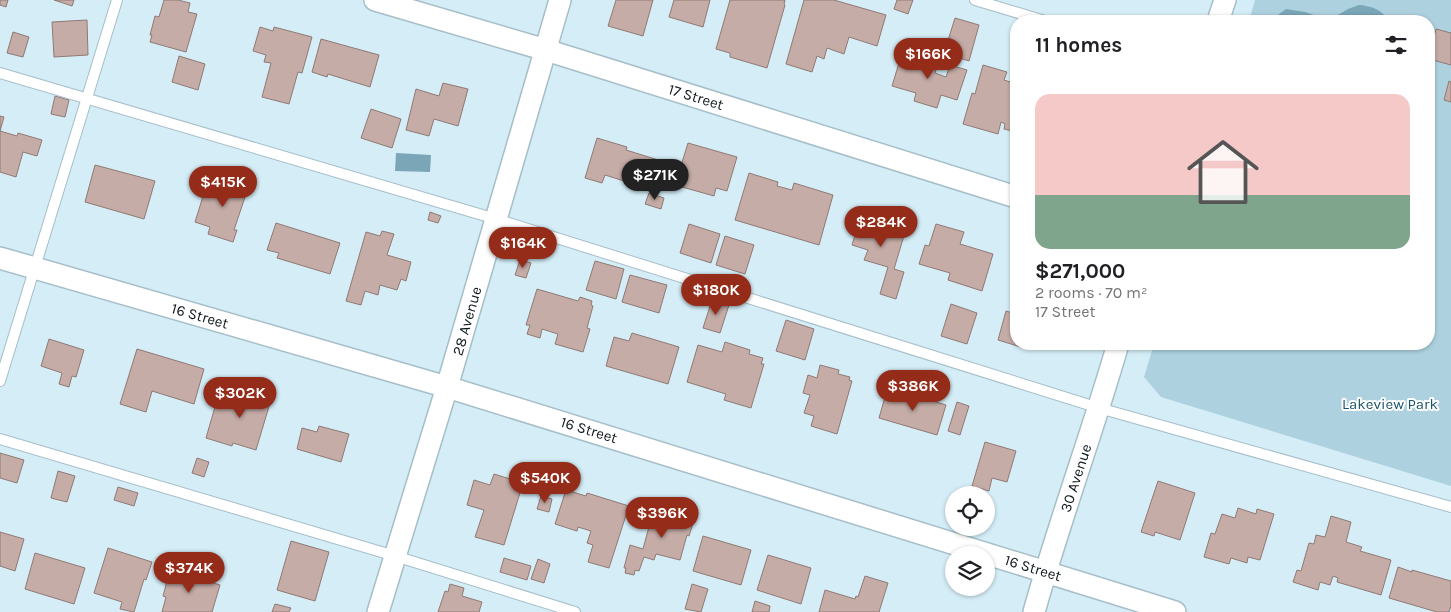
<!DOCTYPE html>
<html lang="en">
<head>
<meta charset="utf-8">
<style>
	body { margin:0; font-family:Karla,sans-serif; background:#f6f6f6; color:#202124; height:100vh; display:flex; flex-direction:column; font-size:19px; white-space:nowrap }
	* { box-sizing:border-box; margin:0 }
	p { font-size:16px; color:#757577 }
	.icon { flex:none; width:28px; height:28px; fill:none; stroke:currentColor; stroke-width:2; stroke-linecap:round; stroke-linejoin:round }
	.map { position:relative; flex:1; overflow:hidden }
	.side { position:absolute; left:1010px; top:15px; width:425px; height:335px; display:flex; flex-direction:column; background:#fff; border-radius:20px; box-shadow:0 1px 4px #0004 }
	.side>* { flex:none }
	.fabs { position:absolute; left:945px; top:486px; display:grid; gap:10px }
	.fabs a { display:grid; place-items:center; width:50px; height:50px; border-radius:50%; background:#fff; box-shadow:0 1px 4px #0004; font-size:25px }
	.price { position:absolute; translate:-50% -42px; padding:0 11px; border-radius:18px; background:#952c19; color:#fff; font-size:16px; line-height:32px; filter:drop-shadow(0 1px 2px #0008) }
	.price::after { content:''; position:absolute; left:50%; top:30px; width:15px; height:11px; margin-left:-8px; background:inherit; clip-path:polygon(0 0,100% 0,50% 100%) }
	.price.current { background:#222; color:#fff }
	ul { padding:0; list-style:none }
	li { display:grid; align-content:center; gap:10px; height:265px; padding:0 25px }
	li span { display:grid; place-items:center; height:155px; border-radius:15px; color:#555 }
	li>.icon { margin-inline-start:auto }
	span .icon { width:90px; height:90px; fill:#fffc; stroke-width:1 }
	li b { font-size:21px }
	h2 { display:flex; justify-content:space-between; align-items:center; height:60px; padding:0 25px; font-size:21px }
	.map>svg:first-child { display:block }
	.green { fill:#aed1df }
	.water { fill:#7aa6b7 }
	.building { fill:#c5aca7; stroke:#907974 }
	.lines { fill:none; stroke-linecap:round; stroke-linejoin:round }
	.lane-casing { stroke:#a6bec8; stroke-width:12 }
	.street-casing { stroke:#a6bec8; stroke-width:24 }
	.lane { stroke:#fff; stroke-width:10 }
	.street { stroke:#fff; stroke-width:21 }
	.labels { text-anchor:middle; stroke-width:4; stroke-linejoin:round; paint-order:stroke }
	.street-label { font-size:15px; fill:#10191d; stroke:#fff }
	.park-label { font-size:15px; fill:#195367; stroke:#fff }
</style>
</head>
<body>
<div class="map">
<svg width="1451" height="612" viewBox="0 0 1451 612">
	<rect width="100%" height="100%" fill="#d4edf7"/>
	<path class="green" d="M1255 0H1451V486L1161 397 1144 377 1154 344H1429V21H1249Z"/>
	<path class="water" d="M1359 5C1372 6 1382 10 1389 21H1276L1279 14 1286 9 1305 12 1323 18 1336 16 1348 9Z
		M396 153 431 155 430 172 395 171Z"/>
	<path class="building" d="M0 0H8L6 7 0 5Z
		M54 0H74L72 6Z
		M164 0H178L190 3 188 12 197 14 186 52 150 42 152 35H150L155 16 159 17Z
		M616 0H653L643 36 608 26Z
		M674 0H710L703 27 669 17Z
		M730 0H785L784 4 785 5 767 68 730 57V53L716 49Z
		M804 0H834L886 15 877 46 849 37 844 54 827 48 824 59 817 56 812 72 786 64Z
		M897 0H913L908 14 894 9Z
		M955 18 979 25 969 61 944 53Z
		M87 20 88 55 54 57 52 22Z
		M260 27 273 31 274 27 312 37 302 73 298 72 289 104 262 97 271 63 264 62 266 55 253 51Z
		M1436 29 1451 33V65L1429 59Z
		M13 32 29 37 23 57 7 53Z
		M321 39 379 55 370 87 328 74 327 77 312 72Z
		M902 53 938 64 935 73 946 77 950 65 967 70 957 100 941 95 937 108 914 101 916 93 892 86Z
		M179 56 205 64 198 90 172 82Z
		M983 65 1007 72 1004 80 1016 84V132L1004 129 1005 124 1001 122 998 134 963 124 972 93 975 94Z
		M1449 81 1451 82V102L1444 100Z
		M443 83 468 89 458 126 434 119 429 136 406 130 416 89 439 96Z
		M55 96 69 100 65 117 51 114Z
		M371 109 401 119 392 148 361 138Z
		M0 116 4 117 0 131 17 136 18 133 42 140 37 156 23 152 16 177 0 172Z
		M597 138 627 147 626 150 668 163 659 192 605 175 602 183 585 178Z
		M688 143 737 157 727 191 716 188 714 196 675 185Z
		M95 165 155 181 144 219 85 202Z
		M749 173 778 182 777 186 792 190 794 183 833 195 819 245 735 220Z
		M226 174 250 182 234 230H237L233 242 208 234 210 227 195 222 205 190 220 194Z
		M649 193 664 198 661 209 645 204Z
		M863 209 884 215 883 219 889 221 888 224 906 229 894 269 904 272 896 299 880 294 888 267 864 260 868 250 852 245Z
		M430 212 441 216 438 223 428 220Z
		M276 223 340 243 330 274 277 258 279 253 267 250Z
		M689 224 720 234 711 263 680 253Z
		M936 224 964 232 960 244 993 254 982 291 948 280 950 273 919 264 925 245 929 246Z
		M382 231 394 234 387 255 411 262 406 281 401 279 397 290 380 285 378 295 365 291 361 305 346 301 366 232 380 236Z
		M725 236 754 245 745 274 716 265Z
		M520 260 531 263 526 278 515 275Z
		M595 261 624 269 616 299 586 290Z
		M630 275 667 285 659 313 622 302Z
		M537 289 578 301 580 297 592 301 591 305 593 306 587 328 590 329 583 352 555 344 558 334 542 329 540 338 527 334 530 325H526Z
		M712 300 729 305 720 333 703 328Z
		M951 304 977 313 967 344 941 336Z
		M1006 311 1016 314V344H1025L1024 348 998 340Z
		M786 320 814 329 805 360 776 351Z
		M632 333 679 347 668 384 606 366 614 337 629 341Z
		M49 339 84 350 76 377 72 376 69 387 59 384 62 373 41 366Z
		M725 342 750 350 749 354 763 358 761 364H764L751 408 724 400 726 394 687 382 698 345 722 352Z
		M137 349 204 369 194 404 152 391 146 412 120 404Z
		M820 365 839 370 838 374 850 377 849 380 852 381 837 434 811 426 814 416 804 413 810 395 803 393 808 375 817 378Z
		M248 385 273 393 256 450 233 443 232 446 206 438 217 400 225 396 233 399 238 408 241 409Z
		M887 390 899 394 900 391 946 405 937 435 879 418Z
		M957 402 969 406 960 435 948 431Z
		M319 426 349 434 341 462 297 449 302 428 317 432Z
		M985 442 1016 451 1007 482 992 478 989 491 972 486Z
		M0 453 24 460 17 483 0 478Z
		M197 458 209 462 204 477 192 473Z
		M58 471 75 476 67 502 51 498Z
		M494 474 523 483 504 545 475 537 484 510 467 505 474 480 490 485Z
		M1158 481 1195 493 1180 540 1155 532 1154 536 1141 532Z
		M118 487 138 493 134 506 114 500Z
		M566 490 586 496 587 493 629 506 609 568 588 562 593 545 587 543 591 531 578 527 577 531 555 524Z
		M541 496 552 499 549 512 537 509Z
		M657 507 695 517 689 536 687 535 680 560 656 554 654 560 644 557 639 571 635 570 634 575 625 573 626 568H624L630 545 643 549 650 523 653 524Z
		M1238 508 1256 514 1257 509 1274 514 1260 560 1248 557 1247 563 1231 558 1229 564 1204 557 1211 533 1215 534 1222 514 1235 518Z
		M1331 516 1351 522 1346 542 1362 547 1360 551 1391 560 1381 595 1337 582 1338 578 1333 576 1330 585 1320 582 1318 590 1293 582 1297 570 1301 571 1309 543 1314 544 1316 535 1325 537Z
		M0 532 24 539 15 571 0 566Z
		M703 536 751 550 741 585 693 571Z
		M291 541 329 552 315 601 277 590Z
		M108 548 152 562 146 580 144 579 134 612 120 609 122 602 94 593Z
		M35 553 85 568 74 604 25 589Z
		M768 555 811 568 801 604 757 590Z
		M504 558 531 566 527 580 500 572Z
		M538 559 550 564 544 583 531 579Z
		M1398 567 1412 572V570L1451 581V606L1449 612H1437L1389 598Z
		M170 570 220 585 212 612H162L166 597 163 596Z
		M865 576 888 583 879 612H819L825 590 855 599 856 596 858 597Z
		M450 584 464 588 462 596 482 602 479 612H438L445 591 448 592Z
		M692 584 708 589 701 612 685 609Z
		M755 601 770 606 769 612H752Z
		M275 604 291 608 289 612H272Z"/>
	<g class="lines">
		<g class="lane-casing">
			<path id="lane" d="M975 0 1045 21
				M0 73 496 219 1099 408 1451 507
				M0 381 117 0
				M0 439 395 556 575 612"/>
		</g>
		<g class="street-casing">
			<path id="street" d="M375 0 546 50 1016 197
				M1218 21 1225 0
				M0 258 447 387 1175 612
				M378 612 447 387 560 0
				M1034 612C1059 522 1092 434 1118 344"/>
		</g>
		<use href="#lane" class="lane"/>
		<use href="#street" class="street"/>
	</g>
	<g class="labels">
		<g class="street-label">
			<text transform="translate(696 97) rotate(17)" y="5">17 Street</text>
			<text transform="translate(200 316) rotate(16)" y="5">16 Street</text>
			<text transform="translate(467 321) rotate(-74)" y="5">28 Avenue</text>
			<text transform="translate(589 430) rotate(17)" y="5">16 Street</text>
			<text transform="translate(1076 478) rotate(-72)" y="5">30 Avenue</text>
			<text transform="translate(1033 568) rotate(17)" y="5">16 Street</text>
		</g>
		<g class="park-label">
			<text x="1390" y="409">Lakeview Park</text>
		</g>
	</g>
</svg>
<div class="fabs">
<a><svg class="icon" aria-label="locate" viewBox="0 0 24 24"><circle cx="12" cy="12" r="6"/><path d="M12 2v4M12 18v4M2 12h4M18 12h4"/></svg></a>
<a><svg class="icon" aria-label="layers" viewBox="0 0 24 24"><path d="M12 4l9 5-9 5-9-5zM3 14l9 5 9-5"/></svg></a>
</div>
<b class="price" style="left:928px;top:80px">$166K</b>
<b class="price current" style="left:655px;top:201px">$271K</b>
<b class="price" style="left:223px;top:208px">$415K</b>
<b class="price" style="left:881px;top:248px">$284K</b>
<b class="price" style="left:523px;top:269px">$164K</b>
<b class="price" style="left:716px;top:316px">$180K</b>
<b class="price" style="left:913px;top:412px">$386K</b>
<b class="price" style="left:240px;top:419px">$302K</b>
<b class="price" style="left:545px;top:504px">$540K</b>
<b class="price" style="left:662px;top:539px">$396K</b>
<b class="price" style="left:189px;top:594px">$374K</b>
<section class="side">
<h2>11 homes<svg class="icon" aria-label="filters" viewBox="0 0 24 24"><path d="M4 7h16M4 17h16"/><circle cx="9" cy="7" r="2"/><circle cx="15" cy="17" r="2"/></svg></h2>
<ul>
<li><span style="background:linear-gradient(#f6c9c9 65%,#7fa58c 0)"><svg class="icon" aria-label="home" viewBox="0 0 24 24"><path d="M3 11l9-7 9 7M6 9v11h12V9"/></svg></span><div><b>$271,000</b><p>2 rooms · 70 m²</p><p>17 Street</p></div></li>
</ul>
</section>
</div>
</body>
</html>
